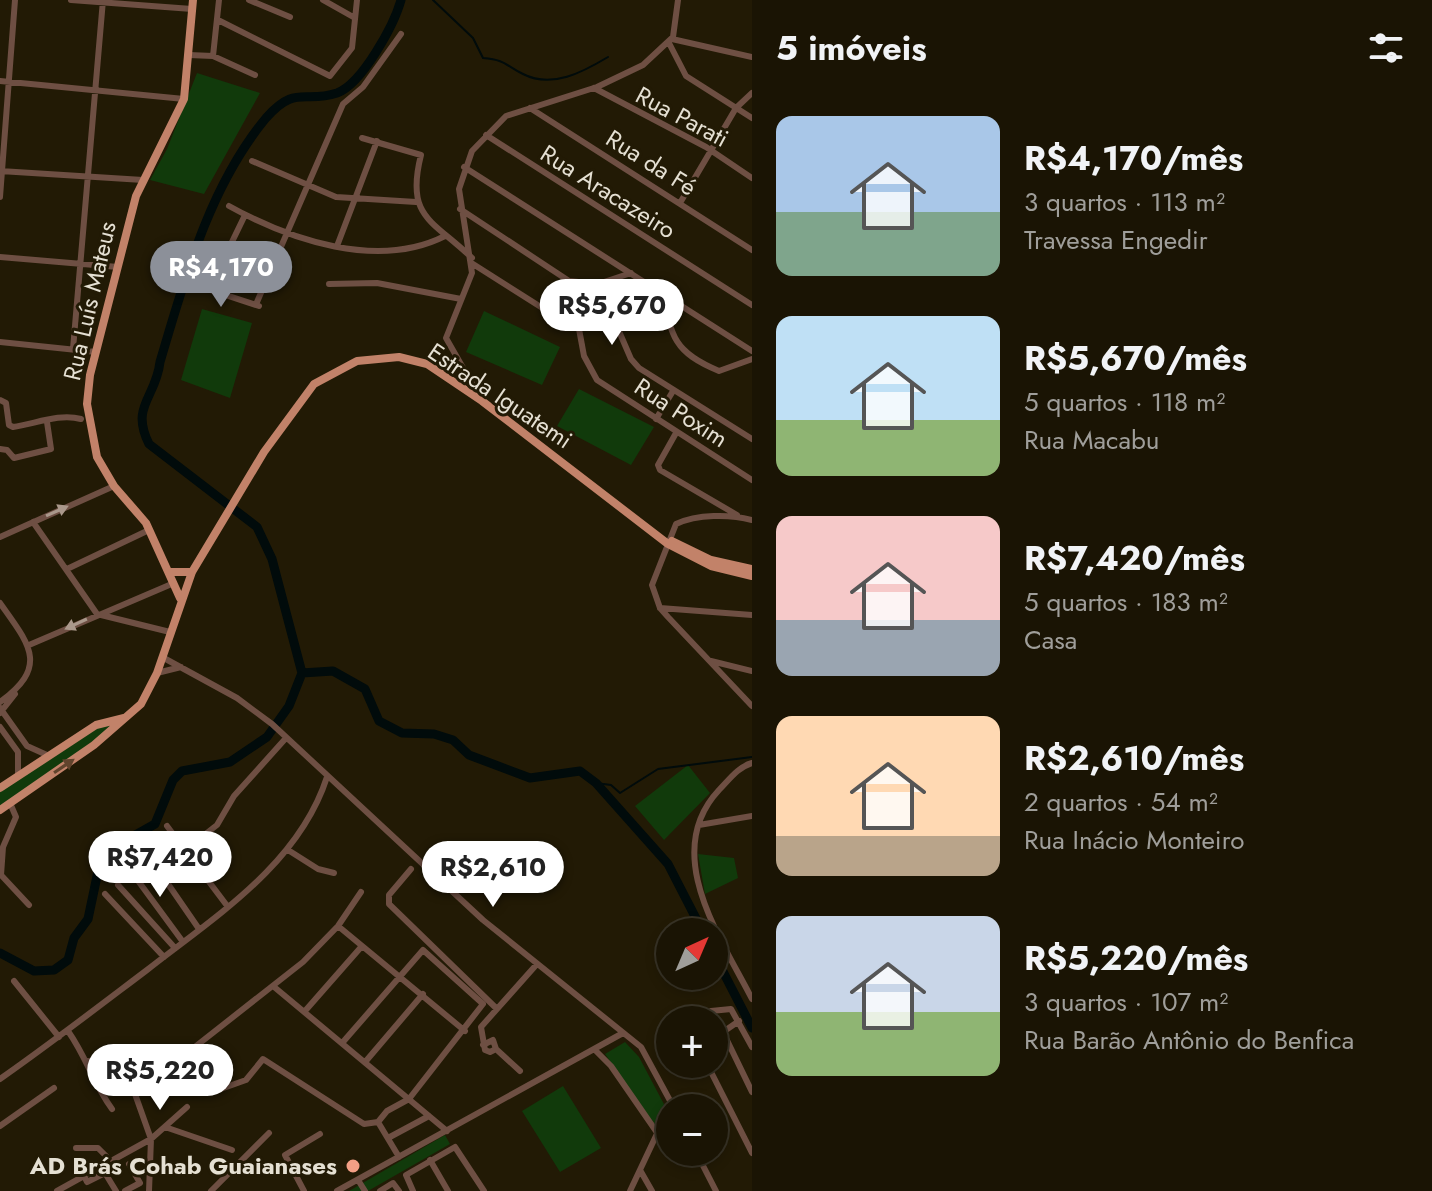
<!DOCTYPE html>
<html lang="pt">
<head>
<meta charset="utf-8">
<style>
	body { margin:0; font-family:Jost,sans-serif; background:#231d0e; color:#f1f3f6; height:100vh; display:flex; flex-direction:column; font-size:30px; white-space:nowrap }
	* { box-sizing:border-box; margin:0 }
	p { font-size:26px; color:#9f9e9a }
	.icon { flex:none; width:44px; height:44px; fill:none; stroke:currentColor; stroke-width:2; stroke-linecap:round; stroke-linejoin:round }
	.map { position:relative; flex:1; overflow:hidden }
	.panel { display:flex; flex-direction:column; background:#1a1404; width:680px }
	.panel>* { flex:none }
	.needle { width:52px; rotate:44deg }
	.tools { position:absolute; left:656px; top:918px; display:grid; gap:16px }
	.tools a { display:grid; place-items:center; width:72px; height:72px; border-radius:50%; background:#1a1404; box-shadow:0 4px 12px #0003,0 0 0 2px #383326; font-size:40px }
	.price { position:absolute; translate:-50% -68px; padding:0 18px; border-radius:28px; background:#fff; color:#222; font-size:26px; line-height:52px; filter:drop-shadow(0 2px 4px #0008) }
	.price::after { content:''; position:absolute; left:50%; top:48px; width:24px; height:18px; margin-left:-12px; background:inherit; clip-path:polygon(0 0,100% 0,50% 100%) }
	.price.active { background:#8c9099; color:#fff }
	ul { padding:0; list-style:none }
	li { display:flex; align-items:center; gap:24px; height:200px; padding:0 24px }
	li span { display:grid; place-items:center; flex:none; width:224px; height:160px; border-radius:16px; color:#555 }
	li>.icon { margin-inline-start:auto }
	span .icon { width:96px; height:96px; fill:#fffc; stroke-width:1 }
	li b { font-size:34px }
	h2 { display:flex; justify-content:space-between; align-items:center; height:96px; padding:0 24px; font-size:34px }
	main { display:flex; flex:1; min-height:0 }
	.map>svg:first-child { display:block }
	.green { fill:#113a0b }
	.lines { fill:none; stroke-linecap:round; stroke-linejoin:round }
	.stream { stroke:#010b0b; stroke-width:2 }
	.river { stroke:#010b0b; stroke-width:9 }
	.minor { stroke:#6e4f43; stroke-width:6 }
	.major { stroke:#c28269; stroke-width:8 }
	.oneway { fill:#aa988b }
	.oneway2 { fill:#62442d }
	.poi-dot { fill:#f39f85; stroke:#221a05; stroke-width:3 }
	.labels { text-anchor:middle; stroke-width:6; stroke-linejoin:round; paint-order:stroke }
	.street-label { font-size:24px; fill:#e5e0d3; stroke:#221a05 }
	.poi-label { font-size:24px; font-weight:bold; fill:#e5e0d3; stroke:#221a05; text-anchor:end }
</style>
</head>
<body>
<main>
<div class="map">
<svg width="752" height="1191" viewBox="0 0 752 1191">
	<rect width="100%" height="100%" fill="#221a05"/>
	<path class="green" d="M197 73 260 93 204 194 150 180 167 149Z
		M202 309 252 323 230 398 181 380Z
		M484 311 560 347 542 385 466 352Z
		M579 389 654 427 631 465 557 426Z
		M96 725 113 726 0 810V788Z
		M688 765 710 793 664 840 635 806Z
		M698 854 734 858 738 878 705 894Z
		M625 1042 639 1057 666 1108 655 1125 605 1054Z
		M563 1086 601 1148 560 1172 522 1111Z
		M445 1135 450 1144 368 1191H349Z"/>
	<g class="lines">
		<path class="stream" d="M433 0 473 38 483 58C506 60 505 65 523 74 552 89 583 72 608 57
			M596 783 611 785 620 793 658 769 752 757"/>
		<path class="river" d="M302 673 272 559 257 527 149 444C130 406 156 398 160 362 185 278 209 187 266 118 296 84 304 104 337 93 362 84 394 25 401 0
			M302 673 333 671 365 689 379 721 402 733 434 734 453 740 469 755 530 778 580 771 596 783 668 864 703 932
			M0 953 34 971 54 970 68 960 74 938 88 919 100 862 123 842 155 824 173 780 182 771 230 762 267 737 289 706 302 673
			M714 954 752 1028"/>
		<path class="minor" d="M71 0 192 9
			M249 0 290 17
			M323 0 355 18
			M218 20 330 76 352 48 357 0
			M672 39 752 57
			M669 43 686 76 752 118
			M189 55 213 56 255 75
			M213 56 219 0
			M0 81 184 99
			M594 88 706 147 752 178
			M530 108 752 250
			M486 135 752 305
			M362 138 421 155C405 218 433 220 472 258
			M252 161 336 197 416 202
			M464 167 752 351
			M0 171 143 180
			M0 197 15 0
			M680 203 736 108 752 93
			M229 206C290 240 378 270 445 236
			M460 209 569 281 598 284 631 273
			M230 246 245 215
			M337 246 377 141
			M0 257 118 267
			M473 264 574 328 615 322 631 359 639 368 752 439
			M192 284 259 306
			M329 284 377 283 461 299
			M663 291C671 336 673 352 719 371L752 359
			M257 302 343 104 363 87 401 34
			M579 329 584 356 597 380 752 480
			M0 342 96 352
			M73 349 103 0
			M0 400 6 403 9 425 13 427C35 424 59 413 81 419
			M482 401 446 338 472 273 459 189 472 151 506 116 597 87 643 65 673 37 678 0
			M656 419 673 391
			M676 433 658 465 660 470 737 515
			M0 449 7 450 14 458 51 449 47 422
			M752 520C730 514 697 514 676 524L652 585 660 608 668 617 752 706
			M33 522 97 614 170 632
			M0 537 114 486
			M67 569 149 530
			M0 603C29 644 50 666 0 702
			M660 608 752 615
			M29 645 174 583
			M162 657 237 698 272 724 483 920 641 1047 674 1108
			M711 661 752 671
			M157 673 181 667
			M0 708 27 746 47 755
			M0 713 15 694
			M0 727 18 752V774
			M752 763C738 767 729 780 719 790 660 853 721 938 752 999
			M10 803 16 817 3 847 1 875 29 905
			M699 825 752 816
			M167 826 228 907
			M185 850 217 825 234 796 286 738
			M288 850 318 869 334 873
			M146 852 199 929
			M125 863 183 942
			M411 869 389 895V904L496 1008
			M118 885 175 948
			M105 894 164 957
			M338 926 465 1031
			M14 981 59 1037
			M273 986 447 1131
			M305 1011 362 946
			M700 1020 711 1011 731 1009 752 1047
			M739 1021 723 1032 752 1092
			M68 1031C87 1058 93 1083 112 1109
			M343 1042 423 950 483 1004 409 1099 387 1111 378 1122
			M483 1045 493 1040 496 1049 520 1071
			M496 1049 490 1052 485 1050 481 1027 537 964
			M595 1050 611 1066 658 1134
			M89 1061 121 1058 165 1086 215 1091 246 1080 263 1059 364 1124 378 1122
			M366 1061 423 994
			M707 1064 752 1153
			M0 1079C50 1044 98 1007 147 970 216 916 299 864 327 777
			M378 1122 399 1157
			M0 1126 54 1088
			M165 1127 232 1150
			M388 1138 429 1116
			M76 1148H98L112 1162
			M696 1152 716 1191
			M430 1160 448 1191
			M640 1170 652 1191
			M84 1176 87 1182 105 1173 116 1191
			M358 1180 365 1191
			M57 1191 151 1139 187 1107
			M125 1191 140 1183 129 1164
			M149 1191 151 1139 135 1094 303 962 338 926 361 892
			M211 1191 269 1133
			M304 1191 285 1155 320 1134
			M337 1191 623 1033
			M380 1191 393 1183 399 1191
			M413 1191 406 1175 455 1147 484 1191
			M630 1191 671 1104"/>
		<path class="major" d="M672 541 711 560 752 569
			M169 572H192
			M180 598 146 523 114 486 97 457 87 404 90 375 136 196 184 99 193 0
			M0 788 96 725 124 718
			M0 810 94 745 141 704 157 673 192 572 264 452 314 384 357 361 399 357 427 364 482 401 668 544 711 566 752 576"/>
	</g>
	<defs><path id="oneway-solid" d="M-6-.8H1V-3.2L6.5 0L1 3.2V.8H-6Z" transform="scale(2)"/></defs>
	<g class="oneway">
		<use href="#oneway-solid" transform="translate(57 511) rotate(-24)"/>
		<use href="#oneway-solid" transform="translate(76 624) rotate(155)"/>
	</g>
	<use class="oneway2" href="#oneway-solid" transform="translate(64 766) rotate(-34)"/>
	<circle class="poi-dot" cx="353" cy="1166" r="8"/>
	<g class="labels">
		<g class="street-label">
			<text transform="translate(682 117) rotate(28)" y="8">Rua Parati</text>
			<text transform="translate(651 163) rotate(32)" y="8">Rua da Fé</text>
			<text transform="translate(608 192) rotate(32)" y="8">Rua Aracazeiro</text>
			<text transform="translate(90 301) rotate(-77)" y="8">Rua Luís Mateus</text>
			<text transform="translate(500 396) rotate(34)" y="8">Estrada Iguatemi</text>
			<text transform="translate(681 413) rotate(33)" y="8">Rua Poxim</text>
		</g>
		<g class="poi-label">
			<text x="337" y="1174">AD Brás Cohab Guaianases</text>
		</g>
	</g>
</svg>
<div class="tools">
<a><svg class="needle" viewBox="-14 -14 28 28"><path d="M0-13l5 13h-10z" fill="#e53935"/><path d="M0 13l5-13h-10z" fill="#9f9e9a"/></svg></a>
<a>+</a>
<a>−</a>
</div>
<b class="price active" style="left:221px;top:309px">R$4,170</b>
<b class="price" style="left:612px;top:347px">R$5,670</b>
<b class="price" style="left:160px;top:899px">R$7,420</b>
<b class="price" style="left:493px;top:909px">R$2,610</b>
<b class="price" style="left:160px;top:1112px">R$5,220</b>
</div>
<section class="panel">
<h2>5 imóveis<svg class="icon" aria-label="filters" viewBox="0 0 24 24"><path d="M4 7h16M4 17h16"/><circle cx="9" cy="7" r="2"/><circle cx="15" cy="17" r="2"/></svg></h2>
<ul>
<li><span style="background:linear-gradient(#a9c7e8 60%,#7fa58c 0)"><svg class="icon" aria-label="home" viewBox="0 0 24 24"><path d="M3 11l9-7 9 7M6 9v11h12V9"/></svg></span><div><b>R$4,170/mês</b><p>3 quartos · 113 m²</p><p>Travessa Engedir</p></div></li>
<li><span style="background:linear-gradient(#bfe0f5 65%,#8fb573 0)"><svg class="icon" aria-label="home" viewBox="0 0 24 24"><path d="M3 11l9-7 9 7M6 9v11h12V9"/></svg></span><div><b>R$5,670/mês</b><p>5 quartos · 118 m²</p><p>Rua Macabu</p></div></li>
<li><span style="background:linear-gradient(#f6c9c9 65%,#9aa5b1 0)"><svg class="icon" aria-label="home" viewBox="0 0 24 24"><path d="M3 11l9-7 9 7M6 9v11h12V9"/></svg></span><div><b>R$7,420/mês</b><p>5 quartos · 183 m²</p><p>Casa</p></div></li>
<li><span style="background:linear-gradient(#ffd9b3 75%,#b9a48a 0)"><svg class="icon" aria-label="home" viewBox="0 0 24 24"><path d="M3 11l9-7 9 7M6 9v11h12V9"/></svg></span><div><b>R$2,610/mês</b><p>2 quartos · 54 m²</p><p>Rua Inácio Monteiro</p></div></li>
<li><span style="background:linear-gradient(#c9d6e8 60%,#8fb573 0)"><svg class="icon" aria-label="home" viewBox="0 0 24 24"><path d="M3 11l9-7 9 7M6 9v11h12V9"/></svg></span><div><b>R$5,220/mês</b><p>3 quartos · 107 m²</p><p>Rua Barão Antônio do Benfica</p></div></li>
</ul>
</section>
</main>
</body>
</html>
